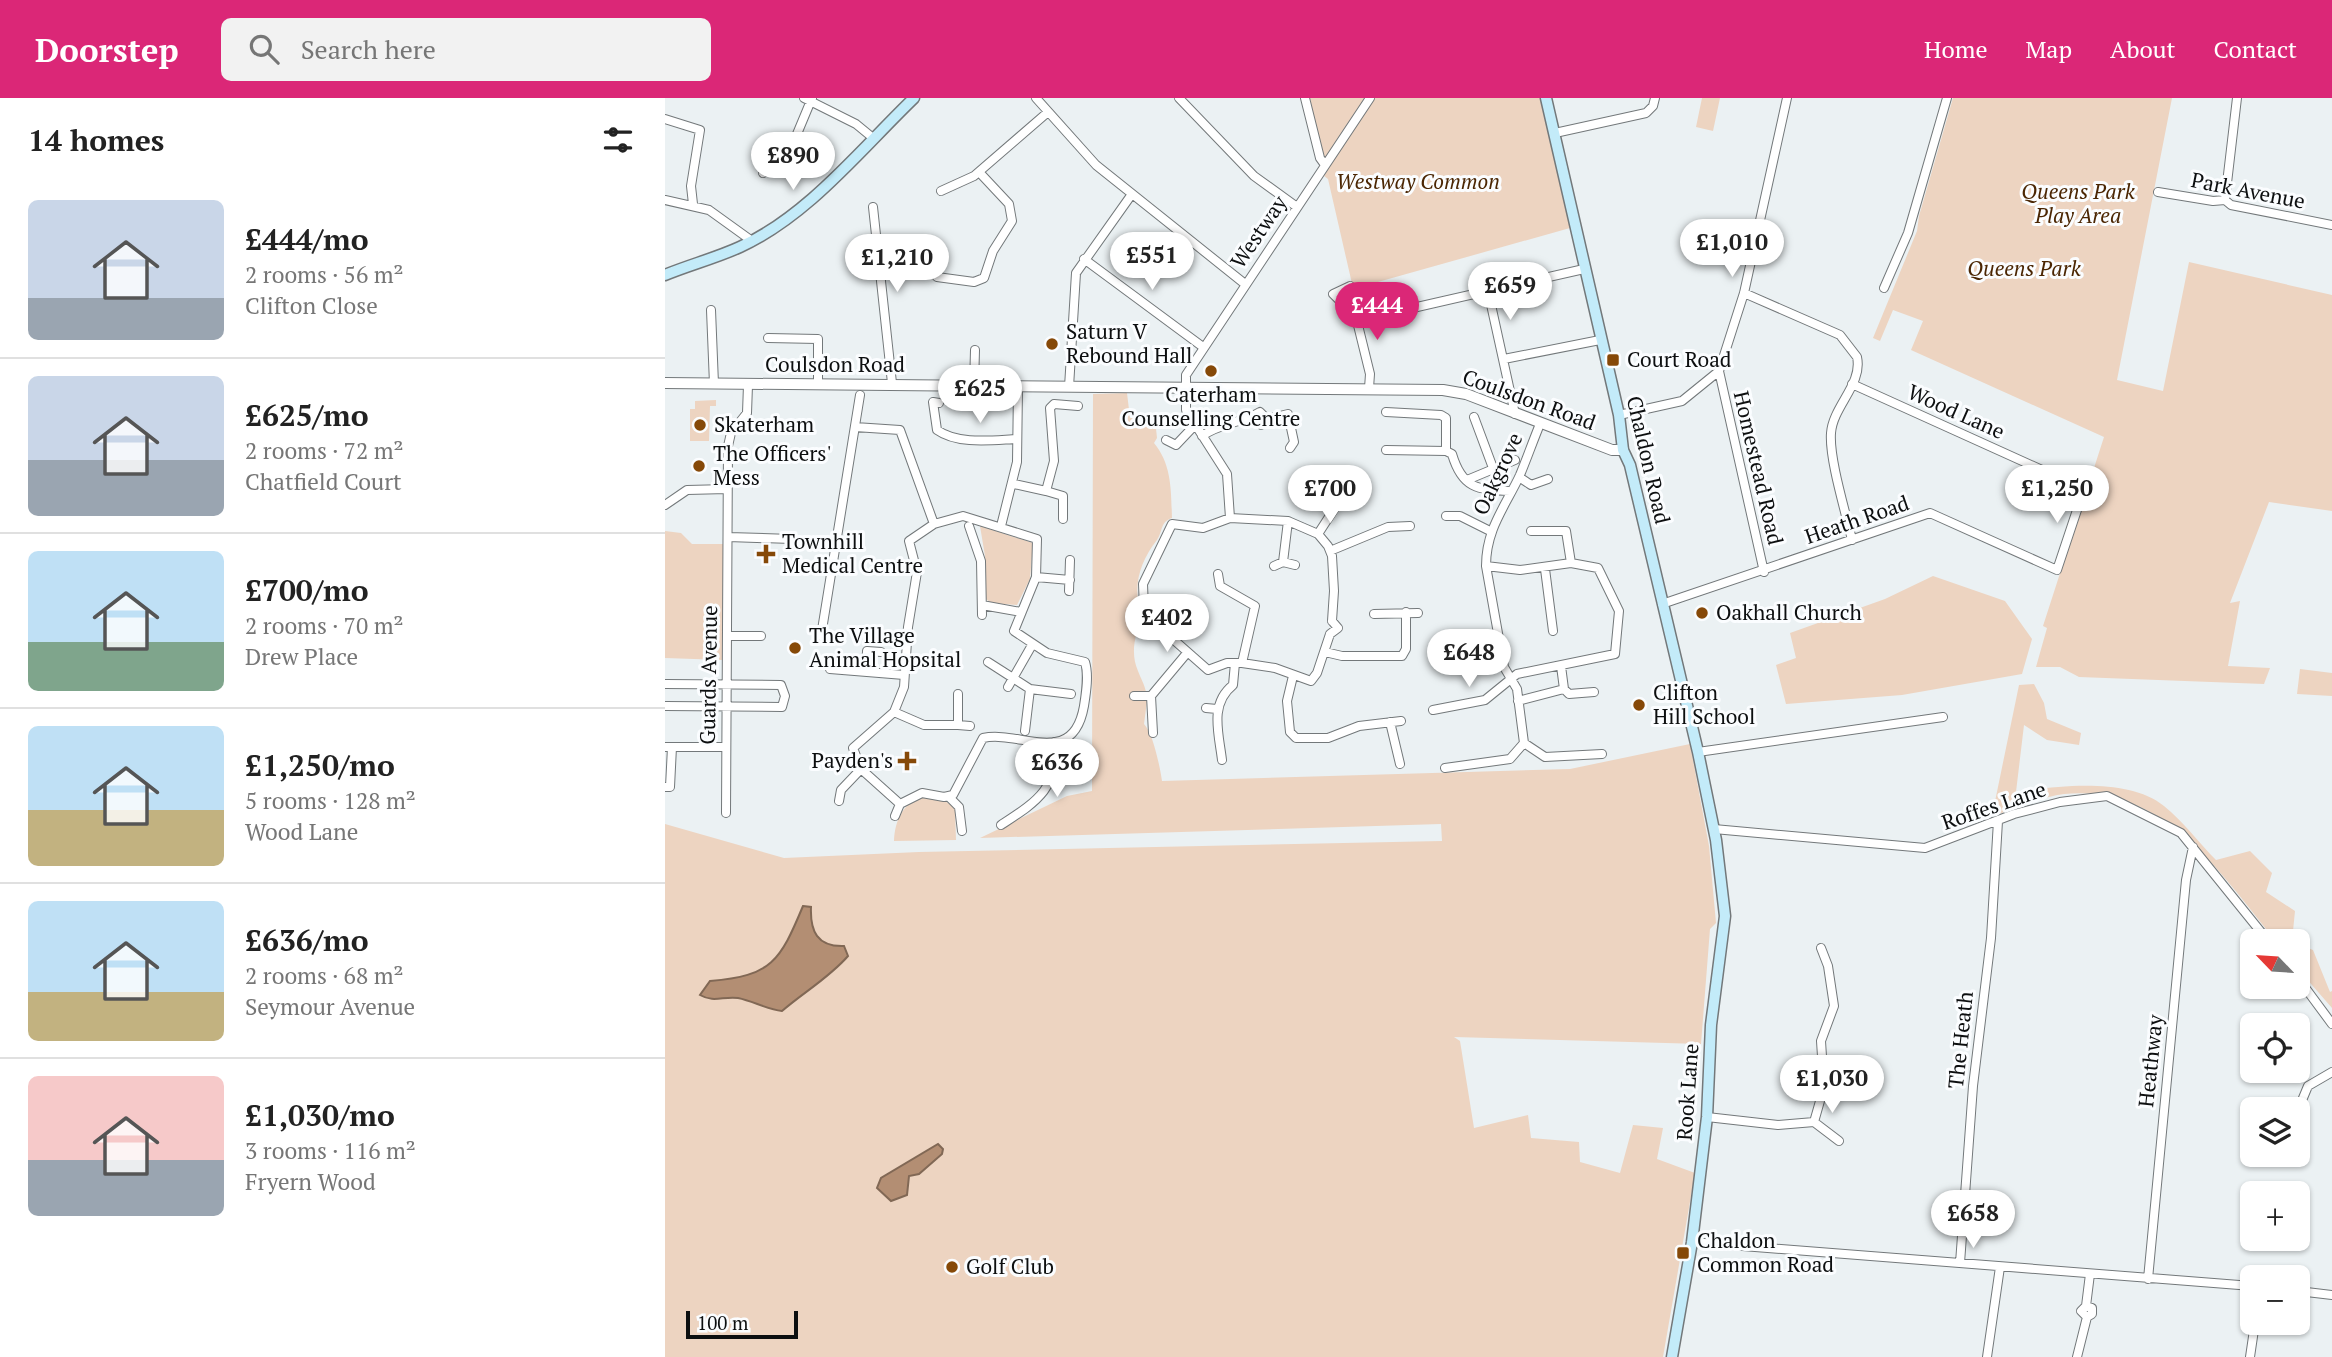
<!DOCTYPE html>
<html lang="en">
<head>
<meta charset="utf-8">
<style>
	body { margin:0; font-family:"PT Serif",serif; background:#f2f2f2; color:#222; height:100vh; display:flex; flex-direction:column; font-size:26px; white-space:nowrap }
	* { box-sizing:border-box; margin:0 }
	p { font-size:23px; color:#767676 }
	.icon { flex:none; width:38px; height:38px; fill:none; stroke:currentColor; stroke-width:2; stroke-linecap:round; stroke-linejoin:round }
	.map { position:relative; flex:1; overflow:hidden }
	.sheet { display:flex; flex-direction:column; background:#fff; width:665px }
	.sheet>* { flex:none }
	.needle { width:46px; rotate:295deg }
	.buttons { position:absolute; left:1575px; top:831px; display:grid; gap:14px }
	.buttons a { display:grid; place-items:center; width:70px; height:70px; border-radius:10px; background:#fff; box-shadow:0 2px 5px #0004; font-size:35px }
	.scale { position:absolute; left:21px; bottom:18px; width:112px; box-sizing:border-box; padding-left:7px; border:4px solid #0d0f10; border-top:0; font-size:19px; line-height:24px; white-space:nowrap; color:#0d0f10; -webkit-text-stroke:5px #fbfdff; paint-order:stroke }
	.price { position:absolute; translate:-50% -60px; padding:0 16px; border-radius:24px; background:#fff; color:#222; font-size:23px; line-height:46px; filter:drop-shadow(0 2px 4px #0008) }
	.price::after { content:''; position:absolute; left:50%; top:42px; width:21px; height:16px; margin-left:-10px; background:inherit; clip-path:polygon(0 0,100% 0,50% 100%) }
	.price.selected { background:#db2777; color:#fff }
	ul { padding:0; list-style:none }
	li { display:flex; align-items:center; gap:21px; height:175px; padding:0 28px }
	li+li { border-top:2px solid #e0e0e0 }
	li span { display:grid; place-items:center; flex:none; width:196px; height:140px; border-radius:10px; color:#555 }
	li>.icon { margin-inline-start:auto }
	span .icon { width:84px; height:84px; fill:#fffc; stroke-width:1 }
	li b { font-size:30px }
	h2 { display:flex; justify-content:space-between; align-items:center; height:84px; padding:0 28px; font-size:30px }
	header { display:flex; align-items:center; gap:42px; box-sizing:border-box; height:98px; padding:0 35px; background:#db2777; color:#fff }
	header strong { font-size:33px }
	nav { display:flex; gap:38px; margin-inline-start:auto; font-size:24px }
	.search { width:490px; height:63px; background:#f2f2f2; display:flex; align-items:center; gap:18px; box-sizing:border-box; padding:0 24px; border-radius:10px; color:#767676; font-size:26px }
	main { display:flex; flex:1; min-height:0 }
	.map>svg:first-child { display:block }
	.green { fill:#edd4c1 }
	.water { fill:#b38e73; stroke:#816855; stroke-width:2 }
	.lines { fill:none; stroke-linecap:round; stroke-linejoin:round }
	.minor-casing { stroke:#73787a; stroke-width:10 }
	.tertiary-casing { stroke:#73787a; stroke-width:12 }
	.secondary-casing { stroke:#73787a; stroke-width:13 }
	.minor { stroke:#fff; stroke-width:8 }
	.tertiary { stroke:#fff; stroke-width:10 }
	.secondary { stroke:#c3ebf9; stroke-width:10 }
	.poi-dot { fill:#864908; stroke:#fbfdff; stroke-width:2.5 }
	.labels { text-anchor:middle; stroke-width:6; stroke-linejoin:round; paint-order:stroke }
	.park-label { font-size:21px; font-style:italic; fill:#4b2603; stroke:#fbfdff }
	.street-label { font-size:21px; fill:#0d0f10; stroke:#fbfdff }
	.poi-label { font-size:21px; fill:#0d0f10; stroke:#fbfdff; text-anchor:start }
</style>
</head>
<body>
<header>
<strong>Doorstep</strong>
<div class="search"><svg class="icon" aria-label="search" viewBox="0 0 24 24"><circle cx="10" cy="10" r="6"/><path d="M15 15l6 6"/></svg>Search here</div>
<nav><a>Home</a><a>Map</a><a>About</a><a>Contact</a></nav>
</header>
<main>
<section class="sheet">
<h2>14 homes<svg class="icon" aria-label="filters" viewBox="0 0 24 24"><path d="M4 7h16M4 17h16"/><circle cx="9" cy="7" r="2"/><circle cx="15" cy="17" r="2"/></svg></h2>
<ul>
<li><span style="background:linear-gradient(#c9d6e8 70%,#9aa5b1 0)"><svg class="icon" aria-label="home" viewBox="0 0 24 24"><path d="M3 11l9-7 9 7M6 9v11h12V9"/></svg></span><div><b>£444/mo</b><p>2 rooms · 56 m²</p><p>Clifton Close</p></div></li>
<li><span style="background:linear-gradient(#c9d6e8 60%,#9aa5b1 0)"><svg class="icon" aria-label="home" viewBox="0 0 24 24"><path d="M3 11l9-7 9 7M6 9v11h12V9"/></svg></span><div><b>£625/mo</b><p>2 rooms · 72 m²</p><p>Chatfield Court</p></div></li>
<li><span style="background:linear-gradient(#bfe0f5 65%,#7fa58c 0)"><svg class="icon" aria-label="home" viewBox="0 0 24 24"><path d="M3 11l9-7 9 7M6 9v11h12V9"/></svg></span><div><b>£700/mo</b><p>2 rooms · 70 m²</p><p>Drew Place</p></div></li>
<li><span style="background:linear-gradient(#bfe0f5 60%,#c2b280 0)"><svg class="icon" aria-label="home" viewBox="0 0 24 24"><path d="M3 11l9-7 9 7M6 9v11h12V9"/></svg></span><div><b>£1,250/mo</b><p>5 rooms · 128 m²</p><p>Wood Lane</p></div></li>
<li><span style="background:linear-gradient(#bfe0f5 65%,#c2b280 0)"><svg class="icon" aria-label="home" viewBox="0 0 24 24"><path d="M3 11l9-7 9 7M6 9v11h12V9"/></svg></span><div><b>£636/mo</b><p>2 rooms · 68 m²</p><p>Seymour Avenue</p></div></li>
<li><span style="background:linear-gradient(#f6c9c9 60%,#9aa5b1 0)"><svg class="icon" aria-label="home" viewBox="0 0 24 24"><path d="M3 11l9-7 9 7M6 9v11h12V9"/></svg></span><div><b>£1,030/mo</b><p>3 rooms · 116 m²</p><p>Fryern Wood</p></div></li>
</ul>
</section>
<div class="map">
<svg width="1667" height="1259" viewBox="0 0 1667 1259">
	<rect width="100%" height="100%" fill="#ebf1f3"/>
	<path class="green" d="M645 0H875L905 130 688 191 689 214 673 197 688 190 663 81 659 78 666 66 657 58Z
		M1037 0H1055L1048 33 1031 29Z
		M1288 0H1507L1452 282 1498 293 1524 164 1667 197V413L1604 404 1565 505 1575 503 1563 568 1605 570 1599 586 1414 579 1395 569H1371L1382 530 1378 528 1439 339 1246 252 1258 223 1228 212 1215 243 1208 240 1252 133 1254 118Z
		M462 295 465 320 490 321 492 340 489 345C507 367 506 392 507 420 495 424 498 433 492 442 474 465 466 491 478 520 470 535 465 555 473 573 476 581 479 585 481 594L469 595 482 603 479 626C488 635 495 669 497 683L905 671 1025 646 1044 748 1051 825 1045 831 1036 946 789 939 795 943 809 1030 863 1017 866 1040 914 1044 915 1064 955 1075 968 1027 998 1030 992 1061 1030 1075 998 1259H0V726L119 760 254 754 777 743 776 726 315 740 402 698 427 693 428 296Z
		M51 302V308H45L44 343H25V311H30V303Z
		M315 428 368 445 365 481 352 507 326 505 321 501 320 458Z
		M0 433 16 435 27 446H59L58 562 0 560Z
		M1268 478 1340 503 1367 541 1357 576 1237 597 1121 606 1111 567 1131 560 1125 535 1220 501Z
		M1635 571 1667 575V598L1632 596Z
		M1369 586 1379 605 1382 621 1416 635 1414 647 1382 642 1359 627 1351 694C1393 688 1463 679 1499 708 1518 723 1534 745 1551 762L1585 753 1607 775 1601 794 1630 813 1627 843H1611C1555 775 1499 686 1399 696 1375 699 1350 712 1327 718L1354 587Z
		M258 699 278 702 290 709 291 742 229 743C230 723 237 705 258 699Z
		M1633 846 1648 852 1665 894 1667 893V910L1633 871Z"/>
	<path class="water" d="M138 808 146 809C145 833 152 849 179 848L183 858C165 879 139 894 117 913 101 911 88 903 73 900 58 898 49 905 35 897L45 883C107 878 115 863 138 808Z
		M273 1046 278 1051 277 1056 254 1076 244 1078 242 1097 226 1103 212 1090 216 1080Z"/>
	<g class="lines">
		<g class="minor-casing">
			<path id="minor" d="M139 0 191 26 208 40
				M371 0 431 67 580 186
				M514 0 589 78 632 109
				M640 0 655 60 660 67
				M0 21 35 32 26 88 28 106
				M890 35 981 15 988 8 990 0
				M98 75 127 48 147 0
				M276 93 309 78 383 14
				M1493 94 1548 103 1560 102 1566 107 1667 127
				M0 102 44 112 87 143
				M1560 102 1572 0
				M208 109 227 285
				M419 161 538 249
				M272 179 309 184 319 180 328 153 347 123 344 106 314 74
				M685 188 668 196 691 219 705 276 704 290
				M1219 190 1243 135 1282 0
				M823 193 850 316
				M1079 195 1175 237 1192 259C1198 286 1168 308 1166 335 1164 361 1181 415 1187 442
				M46 212 49 286
				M739 212 919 171
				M103 240 153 241V284
				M839 261 935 242
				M1054 273 1099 474
				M309 288 310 252
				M404 289 411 175 467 96
				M274 305 268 304 272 332C293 347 328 342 352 341
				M721 314 776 317 781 320V353
				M954 317 1017 303 1054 273 1079 195 1122 0
				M809 319 828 370
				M589 320 596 327 602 321
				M602 321 623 316 629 344 625 350
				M190 329 235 332 269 426
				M537 338C555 325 577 325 595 314L602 321
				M501 342 511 347 529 328
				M721 352 781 353 787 356C797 390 812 392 845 393
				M854 379 866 387 883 381
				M802 382 850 362
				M349 386 381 393 389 363 385 310 389 306 413 308
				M381 393 398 398V421
				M0 407 22 392 62 391
				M298 418 372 441 371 479 349 533 382 555 420 564C424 577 421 595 419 608 408 671 356 632 318 640L288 697 279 699 257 695 235 706 196 671 188 650 229 614 239 589 243 529 252 474 244 443 269 426Z
				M781 418H795L825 433
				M565 420 562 376 521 312V277L705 0
				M304 428 316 463 317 517
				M336 428 352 364 353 290
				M866 433H901L906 465
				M653 436 673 405 674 377
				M63 439 127 441
				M665 453 723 429 745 428
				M618 464 623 423
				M609 468 618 464 630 467
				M880 471 888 533
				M553 476 555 488 590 508 577 565
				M371 479 405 482
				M404 493 405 462
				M997 506 1265 415 1392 472 1419 391 1187 286
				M317 507 356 514
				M709 516 753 515
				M665 536 652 575 646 583 610 570 577 565H562L543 572 484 520 479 511 478 486 507 426 538 430 565 420 623 423 653 436 663 448 667 458 669 493 667 523
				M665 536 673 530 667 523
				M62 538H96
				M156 538 195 297
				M660 554 677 558H737L741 551V514
				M323 564 365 591 406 596
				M896 568 899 591 904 596 929 594
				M165 571 239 577
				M201 574 202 553 216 554
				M628 578 622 603 625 634 631 640H663L694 628 736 623
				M0 586 116 587 120 598 117 609 0 608
				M343 589 367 547
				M469 598H486
				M853 603 899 591
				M541 610 552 611
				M768 612 820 602 852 576 950 556 954 513 933 470 906 465 855 472 821 468
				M229 614 259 627H293V596
				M725 624 735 666
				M293 627 305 628
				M360 633 365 591
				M488 635 486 598 522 555
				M859 645 852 591 839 569 821 468C821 431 840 409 855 377 862 360 868 343 875 326
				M0 649H61
				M1033 654 1278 619
				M557 662C554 636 544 606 568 587L570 565
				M780 670 845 661 859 645 880 659 937 656
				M0 689H5L7 649
				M284 699 294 709 297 733
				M174 703 176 692 196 671
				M61 715 63 348 66 335 82 315 83 287
				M230 718 235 706
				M336 727C371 704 395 690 389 644
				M1049 731 1260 750 1349 716 1395 704 1442 698 1516 735 1604 844
				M1633 880 1667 926
				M1633 1012 1643 988 1667 974
				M1042 1019 1113 1027 1149 1024 1159 989 1156 943 1169 908 1163 868 1156 850
				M1149 1024 1174 1043
				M1626 1059 1627 1057
				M1027 1144 1587 1188
				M1295 1165 1308 988 1326 840 1333 723
				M1483 1181 1521 782 1528 749
				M1633 1193 1667 1197
				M1421 1208 1425 1176
				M1322 1259 1335 1169
				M1412 1259 1422 1219 1427 1216V1210L1421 1208 1416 1213 1422 1219
				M1585 1259 1590 1225"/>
		</g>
		<g class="tertiary-casing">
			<path id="tertiary" d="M0 285 778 292 801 296 947 352H958"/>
		</g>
		<g class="secondary-casing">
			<path id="secondary" d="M881 0 954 317 958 352 965 367 1033 654 1051 742 1060 818 1046 927 1042 1019 1027 1144 1007 1259
				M0 177C24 167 51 160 75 149 143 118 196 51 249 0"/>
		</g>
		<use href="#minor" class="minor"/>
		<use href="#tertiary" class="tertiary"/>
		<use href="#secondary" class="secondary"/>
	</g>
	<g class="poi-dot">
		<circle cx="387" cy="246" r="7"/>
		<rect x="941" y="255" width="14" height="14" rx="3.5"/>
		<circle cx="546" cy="273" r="7"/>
		<circle cx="35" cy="327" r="7"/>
		<circle cx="34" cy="368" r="7"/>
		<path d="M97.5 445.5h7v7h7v7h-7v7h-7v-7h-7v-7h7z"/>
		<circle cx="1037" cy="515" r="7"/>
		<circle cx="130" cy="550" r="7"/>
		<circle cx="974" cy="607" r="7"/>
		<path d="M238.5 652.5h7v7h7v7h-7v7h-7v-7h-7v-7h7z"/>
		<rect x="1011" y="1148" width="14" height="14" rx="3.5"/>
		<circle cx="287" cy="1169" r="7"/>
	</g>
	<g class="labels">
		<g class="park-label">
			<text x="753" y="91">Westway Common</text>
			<text x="1413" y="101">Queens Park<tspan x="1413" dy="24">Play Area</tspan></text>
			<text x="1359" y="178">Queens Park</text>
		</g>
		<g class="street-label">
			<text transform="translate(1583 93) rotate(11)" y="7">Park Avenue</text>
			<text transform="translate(594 134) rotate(-56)" y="7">Westway</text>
			<text x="170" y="274">Coulsdon Road</text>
			<text transform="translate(864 302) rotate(20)" y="7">Coulsdon Road</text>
			<text transform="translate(1291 314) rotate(24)" y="7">Wood Lane</text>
			<text transform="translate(983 362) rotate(77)" y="7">Chaldon Road</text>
			<text transform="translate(1093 370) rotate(77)" y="7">Homestead Road</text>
			<text transform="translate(833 376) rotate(-65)" y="7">Oakgrove</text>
			<text transform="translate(1192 422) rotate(-19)" y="7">Heath Road</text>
			<text transform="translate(44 577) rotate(-89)" y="7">Guards Avenue</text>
			<text transform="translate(1329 708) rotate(-19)" y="7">Roffes Lane</text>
			<text transform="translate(1296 942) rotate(-84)" y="7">The Heath</text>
			<text transform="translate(1486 963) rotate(-84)" y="7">Heathway</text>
			<text transform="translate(1023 994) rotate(-86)" y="7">Rook Lane</text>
		</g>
		<g class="poi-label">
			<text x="401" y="241">Saturn V<tspan x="401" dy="24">Rebound Hall</tspan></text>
			<text x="962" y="269">Court Road</text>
			<text x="546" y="304" text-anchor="middle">Caterham<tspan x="546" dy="24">Counselling Centre</tspan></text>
			<text x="49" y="334">Skaterham</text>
			<text x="48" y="363">The Officers'<tspan x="48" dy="24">Mess</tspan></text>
			<text x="117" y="451">Townhill<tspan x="117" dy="24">Medical Centre</tspan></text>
			<text x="1051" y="522">Oakhall Church</text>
			<text x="144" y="545">The Village<tspan x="144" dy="24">Animal Hopsital</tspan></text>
			<text x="988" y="602">Clifton<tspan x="988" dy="24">Hill School</tspan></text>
			<text x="228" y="670" text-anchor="end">Payden's</text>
			<text x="1032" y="1150">Chaldon<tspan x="1032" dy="24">Common Road</tspan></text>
			<text x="301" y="1176">Golf Club</text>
		</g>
	</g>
</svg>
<div class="buttons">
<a><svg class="needle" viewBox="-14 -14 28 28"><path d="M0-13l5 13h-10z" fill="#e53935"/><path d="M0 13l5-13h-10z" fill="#767676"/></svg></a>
<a><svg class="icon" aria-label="locate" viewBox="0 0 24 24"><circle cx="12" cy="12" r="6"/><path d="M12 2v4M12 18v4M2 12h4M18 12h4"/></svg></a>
<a><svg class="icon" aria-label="layers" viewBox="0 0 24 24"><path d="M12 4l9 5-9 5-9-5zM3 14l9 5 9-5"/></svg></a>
<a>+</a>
<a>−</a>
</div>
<div class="scale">100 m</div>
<b class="price" style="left:128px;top:94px">£890</b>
<b class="price" style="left:1067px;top:181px">£1,010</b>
<b class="price" style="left:487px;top:194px">£551</b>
<b class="price" style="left:232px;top:196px">£1,210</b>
<b class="price" style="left:845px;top:224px">£659</b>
<b class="price selected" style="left:712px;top:244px">£444</b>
<b class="price" style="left:315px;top:327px">£625</b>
<b class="price" style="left:665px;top:427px">£700</b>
<b class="price" style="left:1392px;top:427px">£1,250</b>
<b class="price" style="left:502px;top:556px">£402</b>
<b class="price" style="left:804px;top:591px">£648</b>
<b class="price" style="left:392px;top:701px">£636</b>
<b class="price" style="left:1167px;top:1017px">£1,030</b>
<b class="price" style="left:1308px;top:1152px">£658</b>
</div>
</main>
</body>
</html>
